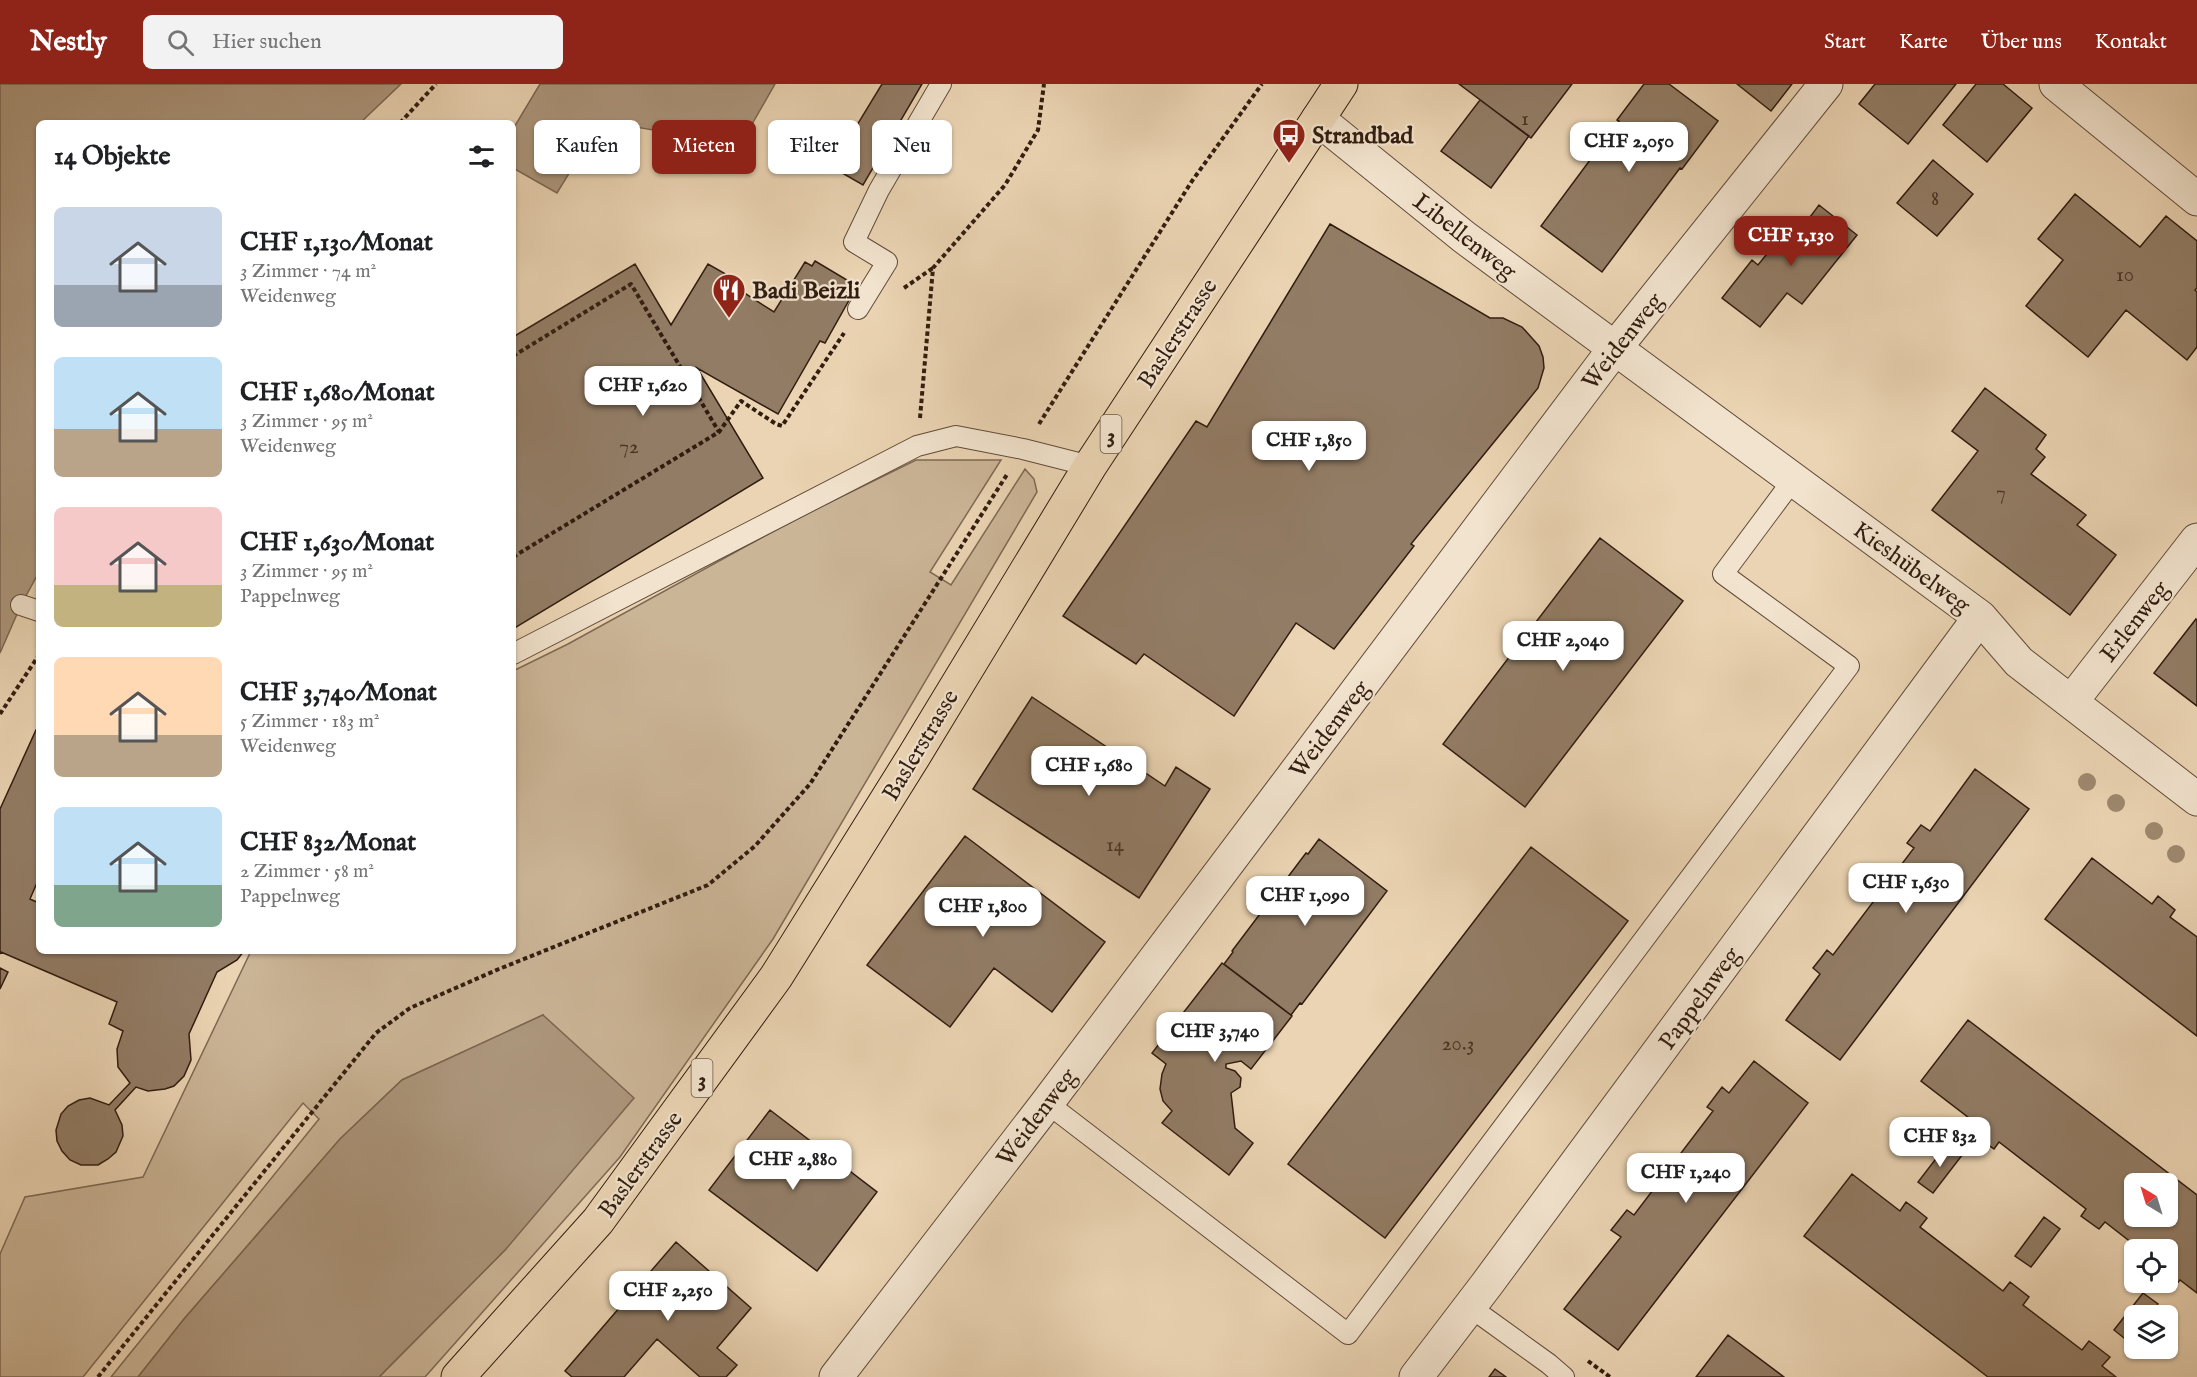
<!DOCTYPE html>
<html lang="de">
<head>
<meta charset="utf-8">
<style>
	body { margin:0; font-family:"IM FELL English",serif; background:#f2f2f2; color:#202124; height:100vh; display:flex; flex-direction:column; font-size:22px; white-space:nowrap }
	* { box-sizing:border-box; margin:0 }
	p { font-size:20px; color:#757577 }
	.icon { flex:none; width:33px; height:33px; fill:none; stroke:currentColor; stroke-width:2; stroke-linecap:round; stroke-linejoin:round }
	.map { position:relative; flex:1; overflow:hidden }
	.side { position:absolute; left:36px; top:36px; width:480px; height:834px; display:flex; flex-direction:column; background:#fff; border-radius:9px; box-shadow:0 2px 4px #0004 }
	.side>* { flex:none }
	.guide { position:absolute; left:534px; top:36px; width:570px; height:54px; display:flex; gap:12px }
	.needle { width:39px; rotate:322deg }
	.fabs { position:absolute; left:2124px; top:1089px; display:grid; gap:12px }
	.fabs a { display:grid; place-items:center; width:54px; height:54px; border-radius:9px; background:#fff; box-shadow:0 2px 4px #0004; font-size:30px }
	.price { position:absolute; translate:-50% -51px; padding:0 14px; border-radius:12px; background:#fff; color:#222; font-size:20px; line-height:39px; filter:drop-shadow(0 2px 3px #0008) }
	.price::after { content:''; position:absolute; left:50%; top:36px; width:18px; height:14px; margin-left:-9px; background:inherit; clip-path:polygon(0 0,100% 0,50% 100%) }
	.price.on { background:#8f2418; color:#fff }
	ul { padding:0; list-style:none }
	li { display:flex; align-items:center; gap:18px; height:150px; padding:0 18px }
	li span { display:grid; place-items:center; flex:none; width:168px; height:120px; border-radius:9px; color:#555 }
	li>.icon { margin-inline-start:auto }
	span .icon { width:72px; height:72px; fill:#fffc; stroke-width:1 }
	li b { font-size:26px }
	h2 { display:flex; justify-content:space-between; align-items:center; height:72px; padding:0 18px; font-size:26px }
	.pill { padding:0 21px; border-radius:9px; background:#fff; box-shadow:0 2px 4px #0004; font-size:21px; line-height:54px }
	.pill.on { background:#8f2418; color:#fff }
	header { display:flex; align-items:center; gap:36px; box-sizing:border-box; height:84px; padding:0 30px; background:#8f2418; color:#fff }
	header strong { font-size:28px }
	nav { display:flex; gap:33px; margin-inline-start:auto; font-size:21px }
	.search { width:420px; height:54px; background:#f2f2f2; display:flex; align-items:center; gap:15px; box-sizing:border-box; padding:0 21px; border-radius:9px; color:#757577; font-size:22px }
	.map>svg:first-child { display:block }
	.green { fill:#cbb597; stroke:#7e6954; stroke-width:1.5 }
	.water { fill:#ac967c; stroke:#7b6651; stroke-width:1.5 }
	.building { fill:#927c65; stroke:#311d10; stroke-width:1.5; fill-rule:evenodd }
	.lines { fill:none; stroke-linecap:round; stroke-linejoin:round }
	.service-casing { stroke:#604b39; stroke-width:22 }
	.minor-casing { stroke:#604b39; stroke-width:35 }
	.primary-casing { stroke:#311d10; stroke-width:35 }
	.path { stroke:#311d10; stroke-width:4; stroke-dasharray:4.5 3; stroke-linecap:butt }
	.service { stroke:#f2e3ce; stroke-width:20 }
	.minor { stroke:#f2e3ce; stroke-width:33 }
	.primary { stroke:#ebd4b3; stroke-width:33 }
	.tree { fill:#9e896f }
	.labels { text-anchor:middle; stroke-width:4.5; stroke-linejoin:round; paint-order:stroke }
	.number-label { font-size:21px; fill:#493525 }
	.shield { fill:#f2e3ce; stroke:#6b5849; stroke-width:1.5 }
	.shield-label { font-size:22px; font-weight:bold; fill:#311d10 }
	.poi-label { font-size:24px; font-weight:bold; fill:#311d10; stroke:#f2e3ce; text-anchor:start }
	.street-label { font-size:24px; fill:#311d10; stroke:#f2e3ce }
</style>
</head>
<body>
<header>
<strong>Nestly</strong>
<div class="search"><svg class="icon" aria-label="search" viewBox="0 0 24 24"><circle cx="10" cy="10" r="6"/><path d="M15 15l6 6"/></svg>Hier suchen</div>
<nav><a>Start</a><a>Karte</a><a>Über uns</a><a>Kontakt</a></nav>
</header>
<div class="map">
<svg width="2197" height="1293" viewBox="0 0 2197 1293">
	<rect width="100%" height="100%" fill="#ebd4b3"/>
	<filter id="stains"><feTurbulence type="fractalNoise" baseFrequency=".00333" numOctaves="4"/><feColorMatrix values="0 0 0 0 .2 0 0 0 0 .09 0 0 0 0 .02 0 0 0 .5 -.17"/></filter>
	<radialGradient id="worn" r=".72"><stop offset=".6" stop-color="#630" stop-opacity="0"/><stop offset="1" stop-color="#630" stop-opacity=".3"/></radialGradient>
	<path class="green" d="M916 376H1001L930 488 951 501 1025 385 1034 395 1037 408 773 855 620 1073 425 1293H379L506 1165 543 931 402 996 340 1055 184 1235 138 1293H111L319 1035 303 1019 83 1293H0V1170L25 1113 143 1093 251 867H513V587L568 560 792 437Z"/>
	<path class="water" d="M0 0H401L360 39H39V488L21 521 0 569Z
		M540 0H775L740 61 601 37 557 109 513 84V45Z
		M543 931 634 1014 506 1165 379 1293H138L184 1235 340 1055 402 996Z"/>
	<path class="building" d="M882 0H922L863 101 809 70 825 44 836 50 839 44 851 51Z
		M1459 0H1572L1531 54Z
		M1644 0H1669L1718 37 1682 85 1680 84 1602 188 1541 142 1619 37 1617 36Z
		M1737 0H1792L1771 27Z
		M1875 0H1956L1908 60 1859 20Z
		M1976 0H2003L2032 24 1987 78 1943 41Z
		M1480 16 1529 52 1491 104 1441 67Z
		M1933 76 1973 110 1937 152 1897 119Z
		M2075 110 2140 163 2166 132 2197 157V204L2195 206 2197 208V263L2187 276 2126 226 2088 273 2026 222 2063 176 2038 155Z
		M1819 121 1857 151 1802 220 1787 209 1760 243 1722 214 1752 176 1758 181 1783 150 1792 157Z
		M1330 140 1490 234H1503L1522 243 1539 262 1543 273 1544 284 1538 304 1411 460 1414 462 1334 565 1296 539 1234 632 1144 570 1136 580 1063 532 1196 337 1207 343Z
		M815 177 857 202 825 259 820 257 778 330 697 284 763 394 513 545V253L635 180 671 241 708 180 736 196 732 201 774 228 805 178 812 182Z
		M1985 304 2046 351 2036 365 2045 373 2031 390 2086 431 2077 441 2116 471 2070 531 1932 426 1978 367 1952 347Z
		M1600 454 1683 517 1525 723 1443 660Z
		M2196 535 2197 536V622L2154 589Z
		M1032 613 1165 702 1176 683 1210 705 1139 814 973 705Z
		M36 646 39 647V794L30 815 39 819V867H244L237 876 217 888 189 950 191 976 184 992 174 1002 165 1005 148 1007 136 1003 115 1026 122 1041 123 1052 116 1068 108 1075 98 1081H81L70 1076 62 1067 57 1057 56 1046 61 1030 68 1022 79 1016 90 1014 109 1021 130 999 118 983 117 965 123 947 109 940 117 918 1 868 0 870V725Z
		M1975 685 2029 725 1840 976 1786 936 1820 890 1813 884 1821 874 1827 866 1833 871 1914 764 1907 759 1921 741 1930 747Z
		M965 752 1105 858 1052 928 994 884 950 943 867 881Z
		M1319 755 1387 807 1302 920 1300 919 1291 931 1224 880 1233 868 1232 867 1306 769 1308 770Z
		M1531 763 1628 837 1385 1154 1288 1080Z
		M2092 774 2152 820 2158 812 2175 826 2170 833 2197 853V952L2045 835Z
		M1222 879 1292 932 1251 985 1241 977 1226 980V984L1235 987 1241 994 1240 1003 1231 1009 1235 1044 1253 1059 1229 1091 1162 1039 1172 1027 1163 1017 1160 1005 1162 990 1166 980 1152 969Z
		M0 884 8 888 0 905Z
		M1968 936 2197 1111V1209L2180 1196 2174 1203 2168 1198V1166H2141L2105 1138 2099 1145 2081 1132 2086 1125 1999 1058 1994 1065 1976 1052 1982 1044 1921 997ZM2134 1100H2168V1132H2134Z
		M1754 977 1808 1019 1618 1266 1564 1225 1621 1153 1611 1146 1627 1126 1634 1131 1713 1027 1707 1023 1722 1003 1729 1009Z
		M770 1026 877 1108 817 1187 709 1106Z
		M1948 1059 1963 1070 1933 1109 1918 1098Z
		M1852 1090 1900 1127 1906 1118 1917 1126 1927 1134 1920 1143 2003 1207 2010 1198 2019 1205 2029 1213 2023 1221 2082 1266 2089 1257 2110 1273 2102 1282 2116 1293H1988L1804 1152Z
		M2044 1133 2060 1145 2031 1183 2015 1172Z
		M676 1158 751 1224 717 1264 737 1281 726 1293H700L657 1255 624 1293H572L565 1287Z
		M2143 1209 2158 1220 2149 1232H2134V1250L2129 1258 2114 1246Z
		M1728 1251 1784 1293H1696Z
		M1495 1285 1506 1293H1489Z"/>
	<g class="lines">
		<g class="service-casing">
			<path id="service" d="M858 225 887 178 854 158 879 106 941 0
				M21 521 39 527
				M513 570 917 362 956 352 1023 365 1090 382
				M1047 1019 1348 1250 1849 582 1723 490 1793 396
				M1470 1223 1549 1280 1564 1293"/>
		</g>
		<g class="minor-casing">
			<path id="minor" d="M2056 0 2197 115
				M1318 35 1464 153 1980 533 2019 578 2197 715
				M2071 618 2197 456
				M836 1293 1047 1019 1615 264 1826 0
				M1416 1293 1487 1200 1980 533"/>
		</g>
		<g class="primary-casing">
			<path id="primary" d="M458 1293 598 1137 776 893 914 672 1090 382 1341 0"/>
		</g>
		<path class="path" d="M400 39 436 0
			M904 204 933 184
			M513 272 631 200 719 348
			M920 334 933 184 1005 101 1038 46 1044 0
			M1039 340 1192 97 1262 0
			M513 473 719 348 741 317 776 340 782 342 844 249
			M0 630 39 571
			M1588 1277 1610 1293
			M98 1293 376 949 410 924 499 885 708 801 755 762 810 700 1008 389"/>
		<use href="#service" class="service"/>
		<use href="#minor" class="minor"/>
		<use href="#primary" class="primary"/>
	</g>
	<g class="tree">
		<circle cx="2087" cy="698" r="9"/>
		<circle cx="2116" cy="719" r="9"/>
		<circle cx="2154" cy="747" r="9"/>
		<circle cx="2176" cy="770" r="9"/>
	</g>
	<defs>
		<g id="bus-pin" transform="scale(1.725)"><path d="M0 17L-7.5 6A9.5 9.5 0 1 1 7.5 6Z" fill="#8f2418" stroke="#f2e3ce"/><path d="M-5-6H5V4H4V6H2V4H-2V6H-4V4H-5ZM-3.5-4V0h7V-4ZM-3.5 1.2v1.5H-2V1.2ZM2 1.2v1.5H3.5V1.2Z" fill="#fff"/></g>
		<g id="restaurant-pin" transform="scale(1.725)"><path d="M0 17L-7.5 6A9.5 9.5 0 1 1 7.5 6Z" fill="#8f2418" stroke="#f2e3ce"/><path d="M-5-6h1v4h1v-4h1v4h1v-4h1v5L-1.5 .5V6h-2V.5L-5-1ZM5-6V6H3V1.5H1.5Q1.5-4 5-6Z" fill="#fff"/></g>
	</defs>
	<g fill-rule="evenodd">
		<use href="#bus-pin" x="1289" y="51"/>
		<use href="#restaurant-pin" x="729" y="206"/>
	</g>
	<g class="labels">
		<g class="number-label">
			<text x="1525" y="41">1</text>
			<text x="1935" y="121">8</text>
			<text x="2125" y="197">10</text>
			<text x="629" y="369">72</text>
			<text x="2001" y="415">7</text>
			<text x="1115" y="767">14</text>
			<text x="1458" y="966">20.3</text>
		</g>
		<g class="shield">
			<rect x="1100.5" y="331" width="21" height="38" rx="4.5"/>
			<rect x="691.5" y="975" width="21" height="38" rx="4.5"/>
		</g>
		<g class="shield-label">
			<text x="1111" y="358">3</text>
			<text x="702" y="1002">3</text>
		</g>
		<g class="poi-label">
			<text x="1312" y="59">Strandbad</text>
			<text x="752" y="214">Badi Beizli</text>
		</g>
		<g class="street-label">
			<text transform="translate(1465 152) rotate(38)" y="8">Libellenweg</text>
			<text transform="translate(1177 249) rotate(-57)" y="8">Baslerstrasse</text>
			<text transform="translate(1622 257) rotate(-52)" y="8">Weidenweg</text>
			<text transform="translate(1912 483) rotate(36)" y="8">Kieshübelweg</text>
			<text transform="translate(2134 537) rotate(-52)" y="8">Erlenweg</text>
			<text transform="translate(1329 645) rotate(-53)" y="8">Weidenweg</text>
			<text transform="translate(920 661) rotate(-59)" y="8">Baslerstrasse</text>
			<text transform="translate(1699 914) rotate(-54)" y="8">Pappelnweg</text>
			<text transform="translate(1036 1033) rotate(-53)" y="8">Weidenweg</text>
			<text transform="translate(640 1080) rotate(-54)" y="8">Baslerstrasse</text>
		</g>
	</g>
	<rect width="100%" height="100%" filter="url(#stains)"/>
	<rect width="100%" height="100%" fill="url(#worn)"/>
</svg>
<div class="fabs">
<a><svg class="needle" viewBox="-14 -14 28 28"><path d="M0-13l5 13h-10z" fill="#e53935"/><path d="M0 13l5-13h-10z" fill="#757577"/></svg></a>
<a><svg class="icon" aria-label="locate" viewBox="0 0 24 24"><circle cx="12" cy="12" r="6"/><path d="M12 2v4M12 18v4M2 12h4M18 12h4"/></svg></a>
<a><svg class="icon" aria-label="layers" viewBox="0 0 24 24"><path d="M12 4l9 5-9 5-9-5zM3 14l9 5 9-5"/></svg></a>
</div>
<b class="price" style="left:1629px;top:89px">CHF 2,050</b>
<b class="price on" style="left:1791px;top:183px">CHF 1,130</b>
<b class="price" style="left:643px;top:333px">CHF 1,620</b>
<b class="price" style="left:1309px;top:388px">CHF 1,850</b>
<b class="price" style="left:1563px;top:588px">CHF 2,040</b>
<b class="price" style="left:1089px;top:713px">CHF 1,680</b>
<b class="price" style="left:1906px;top:830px">CHF 1,630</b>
<b class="price" style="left:1305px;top:843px">CHF 1,090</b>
<b class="price" style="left:983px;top:854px">CHF 1,800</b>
<b class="price" style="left:1215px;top:979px">CHF 3,740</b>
<b class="price" style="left:1940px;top:1084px">CHF 832</b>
<b class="price" style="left:793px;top:1107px">CHF 2,880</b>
<b class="price" style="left:1686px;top:1120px">CHF 1,240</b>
<b class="price" style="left:668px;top:1238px">CHF 2,250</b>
<div class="guide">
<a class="pill">Kaufen</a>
<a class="pill on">Mieten</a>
<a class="pill">Filter</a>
<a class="pill">Neu</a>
</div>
<section class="side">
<h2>14 Objekte<svg class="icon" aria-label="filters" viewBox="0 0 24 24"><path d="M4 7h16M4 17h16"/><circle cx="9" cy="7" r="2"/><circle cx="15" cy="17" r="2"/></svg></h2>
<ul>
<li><span style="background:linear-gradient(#c9d6e8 65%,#9aa5b1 0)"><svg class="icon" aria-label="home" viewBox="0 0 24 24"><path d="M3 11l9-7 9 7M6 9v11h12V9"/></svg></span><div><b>CHF 1,130/Monat</b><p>3 Zimmer · 74 m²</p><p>Weidenweg</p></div></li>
<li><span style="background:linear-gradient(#bfe0f5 60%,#b9a48a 0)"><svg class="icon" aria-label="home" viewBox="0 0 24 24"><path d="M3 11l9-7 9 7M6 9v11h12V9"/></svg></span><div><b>CHF 1,680/Monat</b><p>3 Zimmer · 95 m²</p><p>Weidenweg</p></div></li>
<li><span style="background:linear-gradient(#f6c9c9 65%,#c2b280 0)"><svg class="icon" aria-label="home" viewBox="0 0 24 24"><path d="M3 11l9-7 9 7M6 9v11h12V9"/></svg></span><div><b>CHF 1,630/Monat</b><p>3 Zimmer · 95 m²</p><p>Pappelnweg</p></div></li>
<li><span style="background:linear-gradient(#ffd9b3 65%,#b9a48a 0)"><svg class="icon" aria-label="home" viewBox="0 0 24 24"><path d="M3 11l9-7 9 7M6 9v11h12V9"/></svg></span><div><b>CHF 3,740/Monat</b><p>5 Zimmer · 183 m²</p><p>Weidenweg</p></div></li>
<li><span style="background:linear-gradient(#bfe0f5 65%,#7fa58c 0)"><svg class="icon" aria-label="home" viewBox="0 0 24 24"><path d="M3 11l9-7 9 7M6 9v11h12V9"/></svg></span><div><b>CHF 832/Monat</b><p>2 Zimmer · 58 m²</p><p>Pappelnweg</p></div></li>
</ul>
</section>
</div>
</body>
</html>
